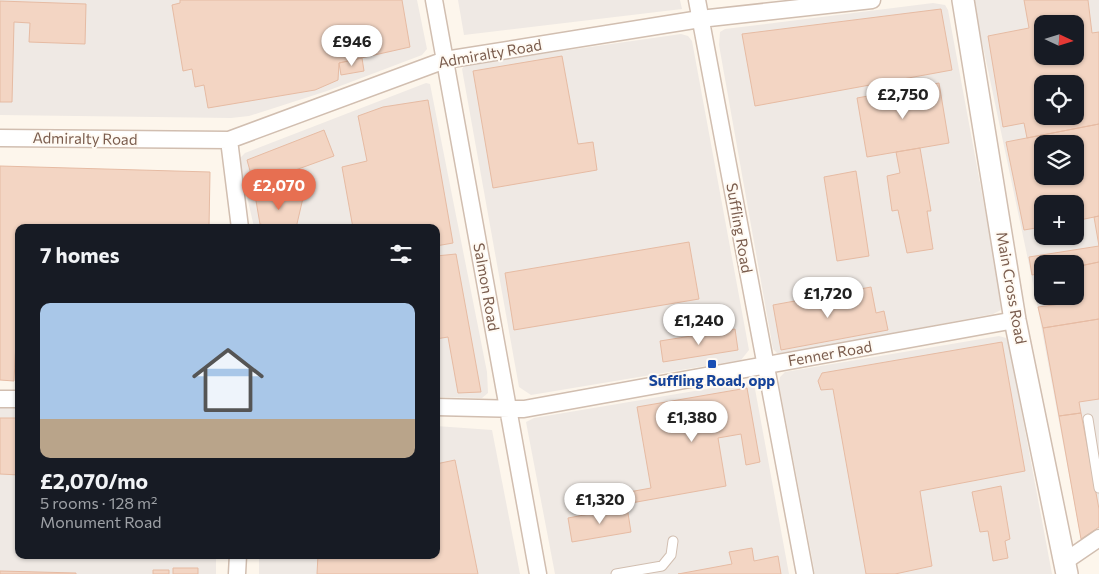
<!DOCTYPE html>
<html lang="en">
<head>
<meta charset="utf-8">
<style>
	body { margin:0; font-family:Commissioner,sans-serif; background:#20242c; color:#f1f3f6; height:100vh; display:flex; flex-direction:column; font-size:19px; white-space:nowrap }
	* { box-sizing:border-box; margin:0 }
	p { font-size:16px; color:#9ea1a6 }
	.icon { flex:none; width:28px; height:28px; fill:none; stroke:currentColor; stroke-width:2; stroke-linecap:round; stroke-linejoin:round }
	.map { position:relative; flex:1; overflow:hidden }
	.sheet { position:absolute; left:15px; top:224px; width:425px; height:335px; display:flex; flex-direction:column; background:#171b24; border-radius:10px; box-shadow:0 1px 4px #0004 }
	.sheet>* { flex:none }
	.needle { width:32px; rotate:94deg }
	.tools { position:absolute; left:1034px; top:15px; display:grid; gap:10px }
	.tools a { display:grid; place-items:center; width:50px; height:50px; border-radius:10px; background:#171b24; box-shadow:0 1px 4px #0004; font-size:25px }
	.price { position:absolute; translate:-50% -42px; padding:0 11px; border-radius:18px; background:#fff; color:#222; font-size:16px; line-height:32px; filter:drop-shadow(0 1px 2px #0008) }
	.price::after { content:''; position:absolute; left:50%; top:30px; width:15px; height:11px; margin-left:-8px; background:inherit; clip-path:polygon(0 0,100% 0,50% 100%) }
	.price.active { background:#e76f51; color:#fff }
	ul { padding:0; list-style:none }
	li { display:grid; align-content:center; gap:10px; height:265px; padding:0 25px }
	li span { display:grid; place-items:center; height:155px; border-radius:10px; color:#555 }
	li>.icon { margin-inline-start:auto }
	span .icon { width:90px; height:90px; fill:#fffc; stroke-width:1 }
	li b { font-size:21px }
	h2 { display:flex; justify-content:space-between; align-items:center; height:60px; padding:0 25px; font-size:21px }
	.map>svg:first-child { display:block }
	.industrial { fill:#efe9e4; fill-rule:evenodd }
	.building { fill:#f3d5c3; stroke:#e6bba3; fill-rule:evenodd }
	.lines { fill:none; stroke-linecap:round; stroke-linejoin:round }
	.service-casing { stroke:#d1beb0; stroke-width:11 }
	.minor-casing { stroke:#d1beb0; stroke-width:19 }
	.tertiary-casing { stroke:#d1beb0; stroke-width:24 }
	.service { stroke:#fff; stroke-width:9 }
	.minor { stroke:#fff; stroke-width:16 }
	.tertiary { stroke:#fff; stroke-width:21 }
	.transit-dot { fill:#1a4fb4; stroke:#fffaf3; stroke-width:2 }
	.labels { text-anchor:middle; stroke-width:4; stroke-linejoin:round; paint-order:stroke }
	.street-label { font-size:15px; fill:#7a5c4d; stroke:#fffaf3 }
	.transit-label { font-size:15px; font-weight:bold; fill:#164399; stroke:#fffaf3 }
</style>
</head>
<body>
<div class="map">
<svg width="1099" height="574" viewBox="0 0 1099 574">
	<rect width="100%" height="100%" fill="#fdf6ec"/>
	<path class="industrial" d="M0 0H417L427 49 422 55 327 91 249 116 231 118 0 115Z
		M458 0H680L682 9 464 35Z
		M975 0H1099V527L1081 539 1034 288 974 4ZM1042 24H1075V56H1042ZM1042 84H1075V116H1042ZM1042 144H1075V176H1042ZM1042 204H1075V236H1042ZM1042 264H1075V296H1042Z
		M933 3 945 5 948 10 1002 302 1001 310 993 314 784 354 777 353 773 349 719 45 720 32 725 29Z
		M681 34 688 36 692 41 749 350 741 360 531 395 519 387 462 69 465 65Z
		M426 83 430 84 487 372 488 393 482 398 436 397V228L254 227 243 179 240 158 245 153Z
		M999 336 1006 338 1009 345 1052 574H815L779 384 780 377 785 372Z
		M748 382 753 384 755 389 789 574H555L526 422 534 418Z
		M0 408H19V555H216V574H0Z
		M436 426 492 430 520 574H259V555H436Z"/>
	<path class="building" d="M180 0H402L410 47 339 63 338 80 315 90 208 108 204 85 195 87 192 69 183 71 172 5 180 3Z
		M1024 0H1088L1092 33 1099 32V124L1027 138 1024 123 1003 127 988 36 1029 28ZM1042 24H1075V56H1042ZM1042 84H1075V116H1042Z
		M0 1 86 4 85 44 29 42 30 23 14 22 12 102H0Z
		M941 9 952 70 755 106 742 34Z
		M562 56 578 144 593 142 597 170 493 188 473 71Z
		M362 58 364 71 341 75 339 63Z
		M939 83 949 143 867 157 857 98Z
		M428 100 453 243 436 246V228H353L342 167 367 161 358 116 383 107Z
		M1099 124V216L1075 221V204H1042V227L1024 230 1006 142ZM1042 144H1075V176H1042Z
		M324 130 334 156 254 185 247 160Z
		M920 148 931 211H927L933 249 907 253 898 210 892 211 887 176 900 173 896 152Z
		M0 166 210 172 209 228H19V340H16L14 381 0 380Z
		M856 171 869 256 837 261 824 177Z
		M277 194 303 198 296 228H278L260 224 255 195 275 200Z
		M1099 216V262L1075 267V264H1042V273L1032 275 1029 257 1099 246 1094 217Z
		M689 242 699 299 514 330 505 273Z
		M456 254 481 392 458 393 448 337 436 339V256Z
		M1099 262V319L1043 328 1038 307 1068 303 1067 296H1075V267Z
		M871 287 876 313 884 311 888 330 781 350 773 305Z
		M1099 319V399L1079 402 1081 413 1059 416 1043 328Z
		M735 329 738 350 663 362 660 341Z
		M16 340H19V366L15 367Z
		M1002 342 1025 471 920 491 932 566 895 574H866L833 389 821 390 818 381 822 373Z
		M747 388 760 462 746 465 741 434 718 438 726 486 620 505 618 494 651 488 637 407Z
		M1081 413 1099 509V527L1081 539 1059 416Z
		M0 418H19V475L0 474Z
		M455 460 478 574H317L318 555H436V464Z
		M1001 486 1010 539 1005 541 1008 558 993 561 988 531 980 532 972 492Z
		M627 507 631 532 572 542 568 518Z
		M752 548 754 561 778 556 781 574H678L732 564 729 552Z
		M173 568H198V574H173Z
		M153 570H169V574H153Z
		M0 571 76 573V574H0Z"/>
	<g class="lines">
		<g class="service-casing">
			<path id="service" d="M1088 419 1099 488
				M616 574 662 566 671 555 673 541"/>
		</g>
		<g class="minor-casing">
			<path id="minor" d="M434 0 538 574
				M697 0 805 574
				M0 138 229 140 445 60 700 19 872 0
				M229 140 240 228
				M0 399H19
				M436 407 524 409 1015 320
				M1064 562 1099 538
				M237 574 238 555"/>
		</g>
		<g class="tertiary-casing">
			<path id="tertiary" d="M963 0 1015 320 1067 574"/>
		</g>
		<use href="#service" class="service"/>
		<use href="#minor" class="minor"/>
		<use href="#tertiary" class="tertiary"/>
	</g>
	<rect class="transit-dot" x="707" y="359" width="10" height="10" rx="2.5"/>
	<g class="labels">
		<g class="street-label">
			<text transform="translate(490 54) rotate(-10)" y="5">Admiralty Road</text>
			<text transform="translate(85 139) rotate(1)" y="5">Admiralty Road</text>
			<text transform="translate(739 228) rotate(80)" y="5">Suffling Road</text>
			<text transform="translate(486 287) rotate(80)" y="5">Salmon Road</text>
			<text transform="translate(1011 288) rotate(80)" y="5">Main Cross Road</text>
			<text transform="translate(830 354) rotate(-10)" y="5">Fenner Road</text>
		</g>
		<g class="transit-label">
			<text x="712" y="386">Suffling Road, opp</text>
		</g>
	</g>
</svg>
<div class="tools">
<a><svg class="needle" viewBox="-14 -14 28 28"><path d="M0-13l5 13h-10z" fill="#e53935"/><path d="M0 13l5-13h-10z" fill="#9ea1a6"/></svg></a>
<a><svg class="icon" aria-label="locate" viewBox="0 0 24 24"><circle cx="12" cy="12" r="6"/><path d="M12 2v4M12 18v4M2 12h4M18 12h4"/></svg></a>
<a><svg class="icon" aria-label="layers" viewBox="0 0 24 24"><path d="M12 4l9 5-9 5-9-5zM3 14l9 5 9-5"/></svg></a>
<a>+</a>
<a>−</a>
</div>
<b class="price" style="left:352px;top:67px">£946</b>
<b class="price" style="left:903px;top:120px">£2,750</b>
<b class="price active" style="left:279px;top:211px">£2,070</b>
<b class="price" style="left:828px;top:319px">£1,720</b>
<b class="price" style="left:699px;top:346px">£1,240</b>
<b class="price" style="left:692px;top:443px">£1,380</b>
<b class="price" style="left:600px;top:525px">£1,320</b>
<section class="sheet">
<h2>7 homes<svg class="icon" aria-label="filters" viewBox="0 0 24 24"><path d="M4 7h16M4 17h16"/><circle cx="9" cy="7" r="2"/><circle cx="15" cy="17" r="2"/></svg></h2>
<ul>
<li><span style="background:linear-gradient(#a9c7e8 75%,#b9a48a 0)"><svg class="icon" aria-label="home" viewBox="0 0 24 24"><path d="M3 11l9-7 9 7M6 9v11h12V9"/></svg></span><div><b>£2,070/mo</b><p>5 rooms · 128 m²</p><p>Monument Road</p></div></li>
</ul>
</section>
</div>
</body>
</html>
